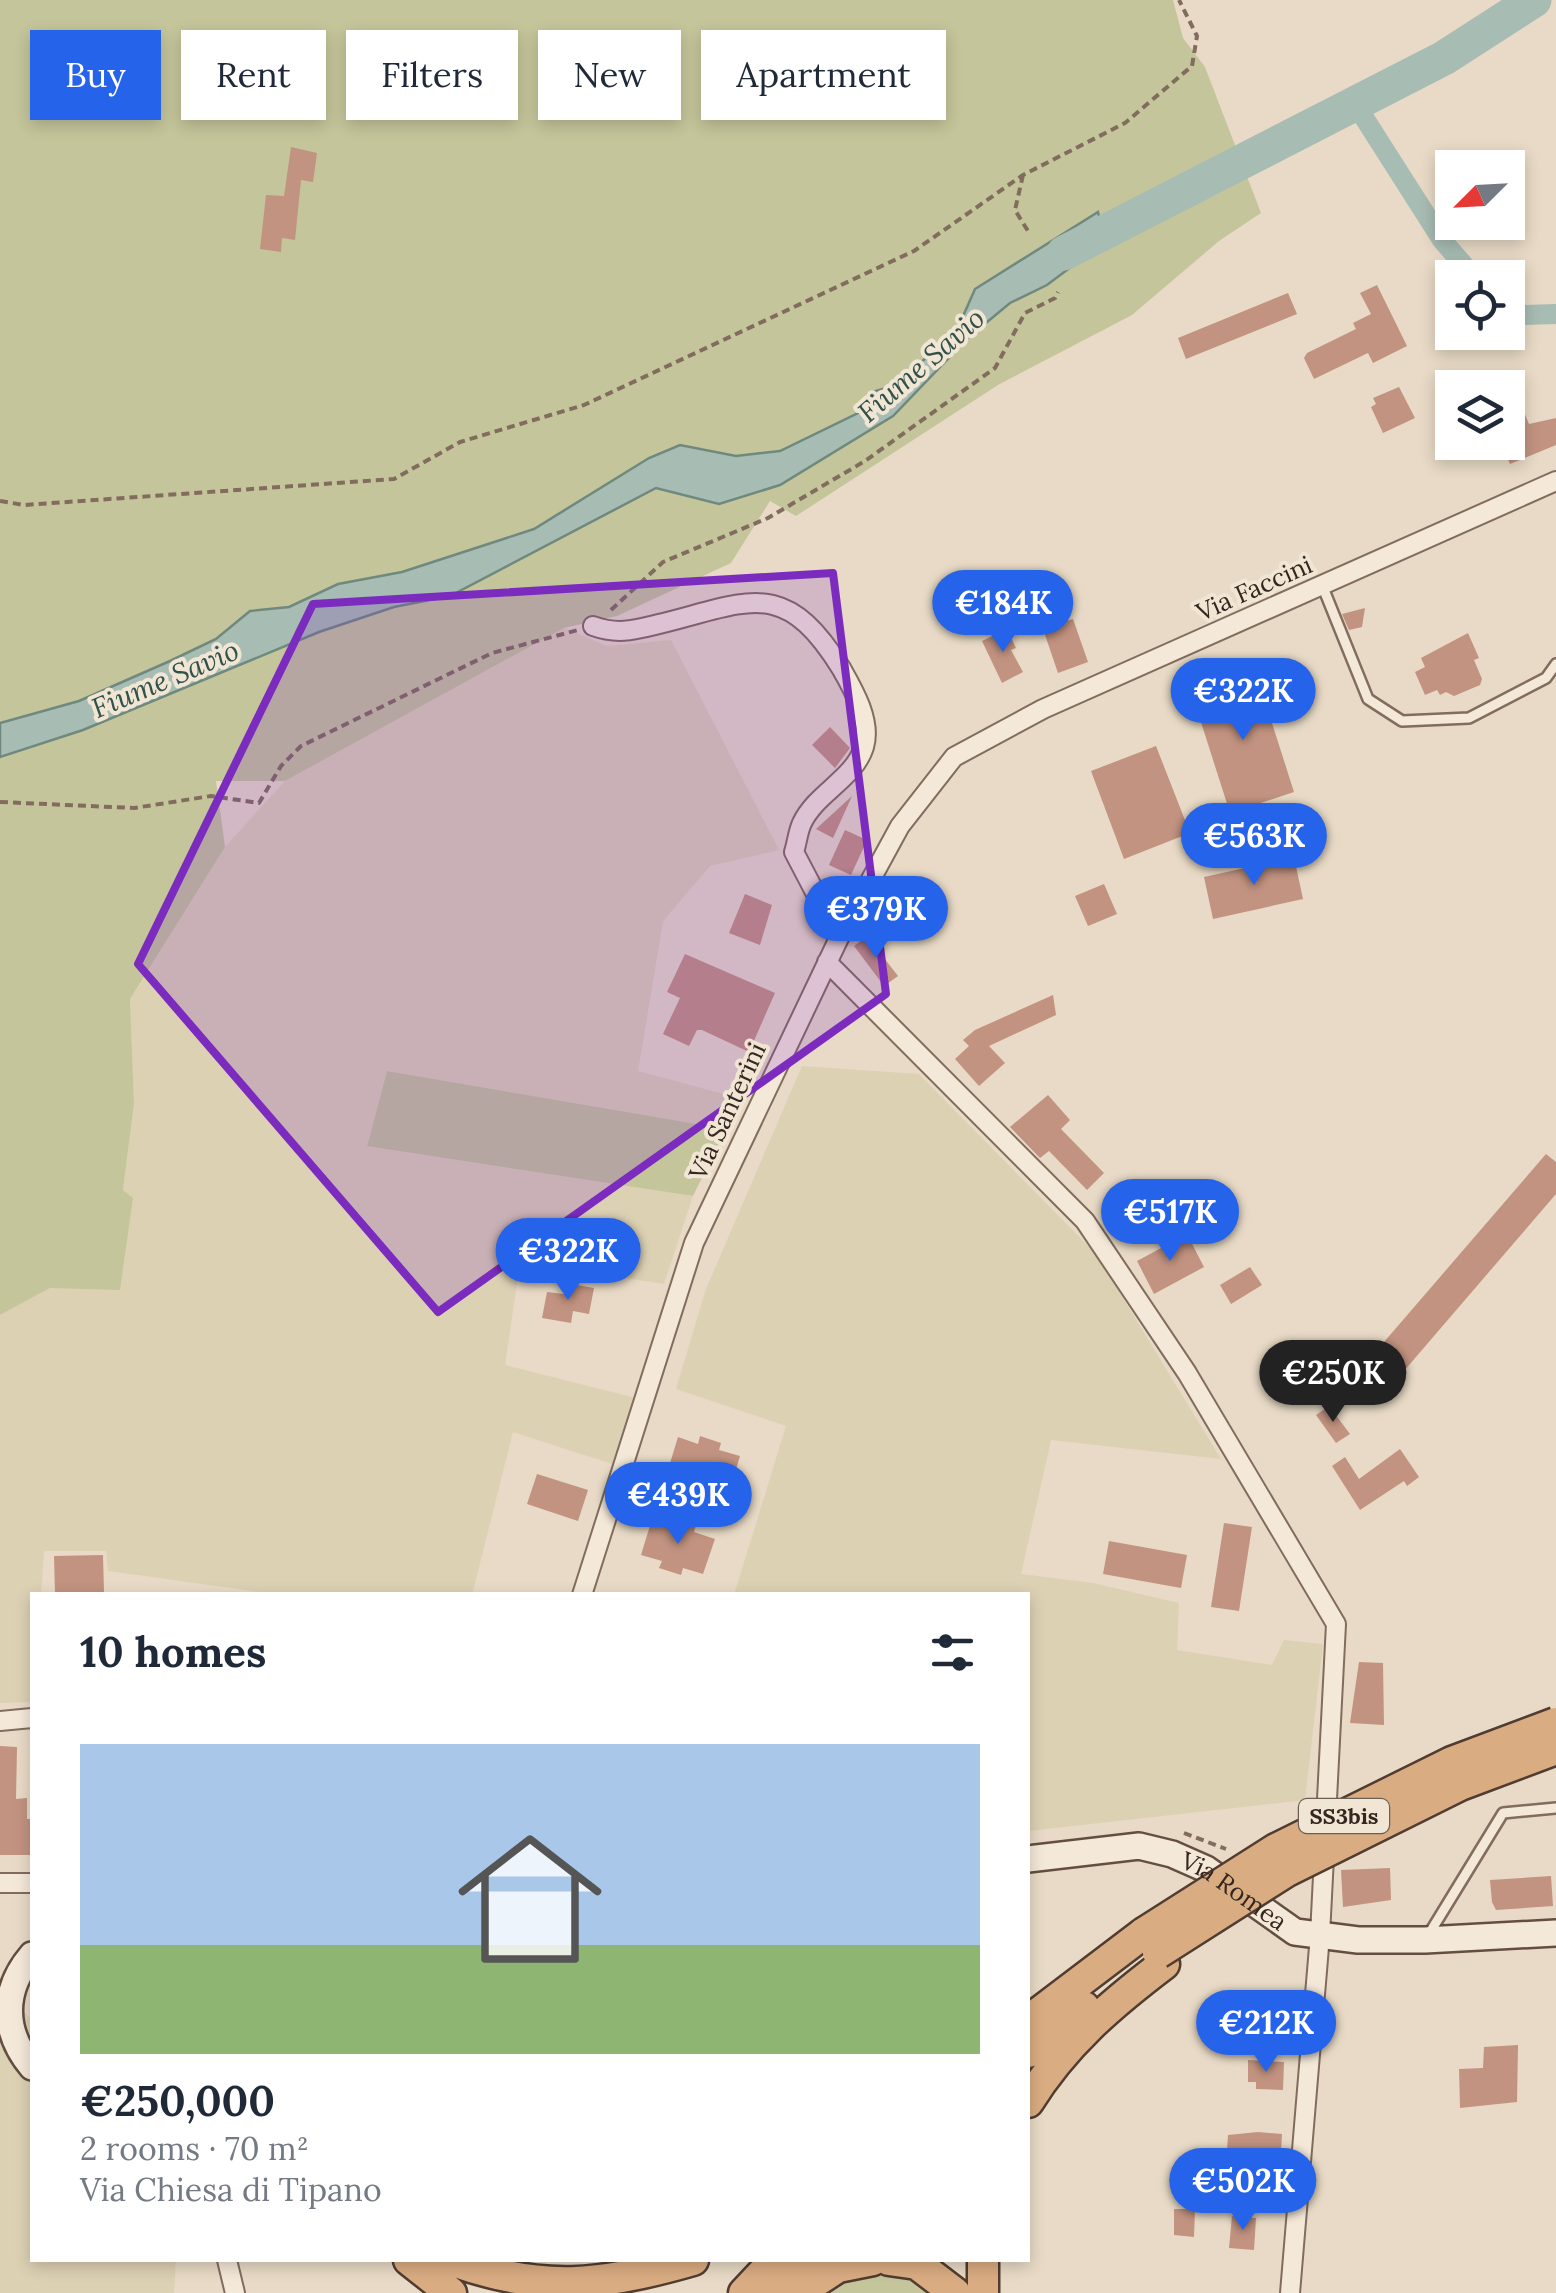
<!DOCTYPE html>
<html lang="en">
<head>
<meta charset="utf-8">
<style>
	body { margin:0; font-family:Lora,serif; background:#f2f2f3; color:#1f2937; height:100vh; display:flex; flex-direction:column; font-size:38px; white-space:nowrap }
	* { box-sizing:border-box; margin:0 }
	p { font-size:32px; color:#747a83 }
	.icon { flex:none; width:55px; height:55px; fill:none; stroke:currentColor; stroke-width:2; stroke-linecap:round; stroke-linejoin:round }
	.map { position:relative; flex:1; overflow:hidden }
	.side { position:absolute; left:30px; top:1592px; width:1000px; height:670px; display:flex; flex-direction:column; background:#fff; border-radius:0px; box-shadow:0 5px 15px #0003 }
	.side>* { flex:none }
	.top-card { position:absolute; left:30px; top:30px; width:1000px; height:90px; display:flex; gap:20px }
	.needle { width:65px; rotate:246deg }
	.fabs { position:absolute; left:1435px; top:150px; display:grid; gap:20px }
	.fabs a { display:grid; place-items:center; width:90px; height:90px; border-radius:0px; background:#fff; box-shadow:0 5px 15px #0003; font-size:50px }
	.price { position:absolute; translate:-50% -85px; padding:0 22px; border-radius:35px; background:#2563eb; color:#fff; font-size:32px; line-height:65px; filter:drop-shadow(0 2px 5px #0008) }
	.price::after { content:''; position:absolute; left:50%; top:60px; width:30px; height:22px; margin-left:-15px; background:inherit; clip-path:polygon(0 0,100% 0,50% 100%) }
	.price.on { background:#222; color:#fff }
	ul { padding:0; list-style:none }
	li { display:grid; align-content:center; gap:20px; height:530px; padding:0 50px }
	li span { display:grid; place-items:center; height:310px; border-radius:0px; color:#555 }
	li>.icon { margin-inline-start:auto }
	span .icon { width:180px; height:180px; fill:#fffc; stroke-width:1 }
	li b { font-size:42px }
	h2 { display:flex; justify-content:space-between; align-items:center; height:120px; padding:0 50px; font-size:42px }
	.tag { padding:0 35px; border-radius:0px; background:#fff; box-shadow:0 5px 15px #0003; font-size:35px; line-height:90px }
	.tag.on { background:#2563eb; color:#fff }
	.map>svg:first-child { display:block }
	.farmland { fill:#ddd1b4 }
	.green { fill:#c5c59b }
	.water { fill:#a7bcb3; stroke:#6f897f; stroke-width:2.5 }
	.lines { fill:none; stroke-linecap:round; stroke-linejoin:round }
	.canal { stroke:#a7bcb3; stroke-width:20 }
	.river { stroke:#a7bcb3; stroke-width:35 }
	.building { fill:#c29380 }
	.service-casing { stroke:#816c5e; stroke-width:14 }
	.minor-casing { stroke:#816c5e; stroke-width:22 }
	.secondary-casing { stroke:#634e41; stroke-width:30 }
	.trunk-casing { stroke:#503c31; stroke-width:35 }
	.path { stroke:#816c5e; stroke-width:4; stroke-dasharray:8 5; stroke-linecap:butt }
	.service { stroke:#f4e8d8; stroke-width:9 }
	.minor { stroke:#f4e8d8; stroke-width:18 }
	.secondary { stroke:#f4e8d8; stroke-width:25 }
	.trunk { stroke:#daac82; stroke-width:30 }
	.trunk-bridge-casing { stroke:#503c31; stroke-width:35; stroke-linecap:butt }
	.trunk-bridge { stroke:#daac82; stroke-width:30 }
	.marked { fill:#7b2cbf; fill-opacity:0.2; stroke:#7b2cbf; stroke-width:8; stroke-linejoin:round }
	.labels { text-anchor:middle; stroke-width:8; stroke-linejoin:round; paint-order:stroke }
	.shield { fill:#f1e5d4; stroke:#6c6056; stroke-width:2.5 }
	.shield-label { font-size:22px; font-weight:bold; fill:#332720 }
	.street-label { font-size:25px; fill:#332720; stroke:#f1e5d4 }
	.water-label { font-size:28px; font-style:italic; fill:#31514b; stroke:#f1e5d4 }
</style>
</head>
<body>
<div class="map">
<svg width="1556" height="2293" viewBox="0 0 1556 2293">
	<rect width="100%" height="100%" fill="#e8dac6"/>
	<path class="farmland" d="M564 628 607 646 671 640 779 850 710 866 663 921 638 1071 731 1096 726 1129 387 1071 367 1145 693 1196 664 1284 520 1262 505 1365 636 1398 612 1464 513 1432 472 1595H281L108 1571 106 1551H44L41 1595H32V1702L0 1703V1315L50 1288 123 1191 134 1104 130 999 225 847 285 781Z
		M802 1066 919 1074 1096 1254 1221 1459 1051 1440 1021 1574 1093 1583 1179 1603 1177 1650 1272 1665 1284 1640 1323 1644 1305 1800 1028 1831V1595H734L786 1426 676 1389 706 1289Z
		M0 1993 32 2019V2260H176L174 2293H0Z"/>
	<path class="green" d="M0 0H1173L1183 38 1205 67 1261 213 1219 241 1132 315 998 385 796 516 770 501 731 563 617 616 564 628 285 781H216L225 847 130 999 134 1104 123 1190 133 1198 120 1290 50 1288 0 1315Z
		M387 1071 726 1129 693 1196 367 1146Z
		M889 2271 937 2293H817L838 2278Z"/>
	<path class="water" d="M1098 212 1107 249 1087 255 1047 285 1010 303 969 337 893 416 780 485 719 504 656 488 450 596 394 607 319 632 83 730 0 757V723L79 701 170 661 216 639 250 611 289 607 338 584 402 572 534 529 649 458 680 445 736 456 780 451 858 413 872 392 900 384 960 323 975 289Z"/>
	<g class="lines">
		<path class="canal" d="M1356 105 1442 240 1475 278
			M1508 308 1521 315 1556 314"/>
		<path class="river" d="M1064 253 1444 58 1534 0"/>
	</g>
	<path class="building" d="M291 147 317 153 313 182 301 180 295 240 282 238 281 252 260 249 266 195 284 196Z
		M1377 285 1407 346 1373 363 1368 353 1314 379 1304 358 1307 353 1356 329 1353 323 1371 314 1360 293Z
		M1288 293 1297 314 1186 359 1178 338Z
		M1399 387 1415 418 1383 433 1371 407 1376 404 1373 398Z
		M1520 403 1529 424 1556 418V445L1510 464 1501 442H1508V408Z
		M1365 608 1362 627 1349 630 1342 614Z
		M1073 619 1088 662 1058 673 1043 629Z
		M1007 629 1016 648 1011 650 1023 672 1002 683 982 641Z
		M1468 633 1479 658 1474 660 1482 679 1480 685 1454 696 1446 692 1440 695 1437 690 1425 695 1415 672 1425 667 1421 658Z
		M1256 673 1294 792 1230 813 1192 694Z
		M830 727 850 748 835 768 812 745Z
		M1156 746 1190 833 1124 859 1091 771Z
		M852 796 833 838 816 829Z
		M845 830 867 840 851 875 829 865Z
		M1294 857 1303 899 1213 919 1204 877Z
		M1104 884 1117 914 1088 926 1075 896Z
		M745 894 772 905 760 945 729 933Z
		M867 936 898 976 884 986 854 946Z
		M685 954 775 993 749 1052 702 1030H697L689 1046 663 1034 680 998 667 992Z
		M1053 995 1056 1015 989 1046 1005 1063 979 1086 955 1059 969 1046 963 1040 975 1030Z
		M1048 1095 1070 1120 1061 1129 1104 1173 1087 1190 1049 1151 1040 1158 1010 1127Z
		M1546 1154 1556 1162V1194L1379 1400 1353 1378Z
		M1187 1234 1204 1267 1154 1294 1137 1261Z
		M1250 1267 1262 1285 1231 1304 1220 1285Z
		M565 1283 594 1288 589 1314 573 1311 571 1323 542 1318 547 1292 564 1294Z
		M1329 1406 1350 1434 1336 1443 1316 1415Z
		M700 1436 721 1443 719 1450 740 1456 729 1492 709 1486 706 1493 685 1486 687 1480 667 1473 678 1437 698 1444Z
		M1400 1449 1419 1477 1407 1486 1404 1481 1360 1510 1332 1466 1345 1457 1359 1479Z
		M537 1474 588 1490 578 1521 527 1504Z
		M652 1519 672 1526 675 1519 696 1525 694 1532 715 1539 703 1574 683 1568 681 1575 659 1568 662 1561 641 1555Z
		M1224 1523 1252 1527 1239 1611 1211 1607Z
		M1109 1541 1187 1555 1181 1588 1103 1574Z
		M103 1555 104 1592 55 1593 54 1556Z
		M1359 1662 1383 1663 1384 1725 1350 1723Z
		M0 1746 17 1747 16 1799 27 1798V1819H32V1855H0Z
		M1390 1868 1391 1900 1343 1907 1341 1870Z
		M1551 1876 1553 1906 1496 1910 1492 1902 1490 1880Z
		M1518 2045 1517 2102 1460 2108 1459 2069 1483 2068 1484 2047Z
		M1248 2060 1284 2062 1283 2090 1256 2089V2082H1248Z
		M1258 2132 1282 2134 1279 2188 1255 2187V2181L1225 2180 1228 2135Z
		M1174 2209H1195L1194 2237 1174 2235Z
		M1232 2216 1256 2218 1254 2250 1229 2248Z"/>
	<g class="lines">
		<g class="service-casing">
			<path id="service" d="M1322 585 1368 699 1402 721 1469 718 1546 678 1556 664
				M1429 1934 1503 1813 1556 1808"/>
		</g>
		<g class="minor-casing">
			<path id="minor" d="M593 626C618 635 634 630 659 624 749 602 784 576 841 668 853 689 872 721 864 747 854 779 816 793 802 823 798 831 797 843 794 852L839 938
				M827 962 1085 1221 1187 1373 1336 1624 1320 1935 1290 2293
				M582 1595 694 1243 839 938 900 826 954 757 1043 709 1556 481
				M0 1721 32 1718
				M0 1883H32
				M227 2260 235 2293"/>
		</g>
		<g class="secondary-casing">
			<g id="secondary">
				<path id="s1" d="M1028 1859 1139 1846 1172 1854 1206 1869 1295 1932 1358 1940H1425L1556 1933"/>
				<path d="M32 1955C2 1990 2 2031 32 2067"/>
			</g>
		</g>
		<g class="trunk-casing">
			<path id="trunk" d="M1028 2021 1144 1933
				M1028 2052 1084 2007
				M1028 2102C1064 2044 1110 2005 1164 1964
				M409 2260 451 2293
				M450 2260C541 2293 602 2286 693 2260
				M889 2260 917 2264 955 2293
				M744 2293 775 2260
				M776 2293 807 2260
				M798 2293 838 2267 873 2260
				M983 2293V2260"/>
		</g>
		<path class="path" d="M1023 175 1015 210 1028 231
			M0 501 24 505 394 479 460 442 584 405 914 251 1023 175 1125 123 1192 66 1197 36 1179 0
			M611 610 663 562 768 518 865 461 995 368 1025 313 1055 298 1058 292
			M0 802 134 808 211 796 259 803 281 766 301 746 492 653 578 630
			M1184 1833 1226 1849"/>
		<use href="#service" class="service"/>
		<use href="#minor" class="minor"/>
		<use href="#secondary" class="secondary"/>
		<use href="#trunk" class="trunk"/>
		<g class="trunk-bridge-casing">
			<path id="trunk-bridge" d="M1144 1933 1276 1849 1452 1762 1556 1723
				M1158 1953 1287 1871 1460 1785 1556 1749"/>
		</g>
		<use href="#trunk-bridge" class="trunk-bridge"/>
	</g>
	<path class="marked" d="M833 573 886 994 438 1312 138 964 313 604Z"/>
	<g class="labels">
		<rect class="shield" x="1299" y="1799" width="90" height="34" rx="8"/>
		<g class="shield-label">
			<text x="1344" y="1824">SS3bis</text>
		</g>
		<g class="street-label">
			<text transform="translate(1254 588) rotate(-24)" y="9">Via Faccini</text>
			<text transform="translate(727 1111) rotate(-65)" y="9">Via Santerini</text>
			<text dy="9" stroke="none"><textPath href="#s1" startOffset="218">Via Romea</textPath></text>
		</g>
		<g class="water-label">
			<text transform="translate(921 365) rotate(-41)" y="10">Fiume Savio</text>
			<text transform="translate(165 679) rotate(-23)" y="10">Fiume Savio</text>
		</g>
	</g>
</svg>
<div class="fabs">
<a><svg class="needle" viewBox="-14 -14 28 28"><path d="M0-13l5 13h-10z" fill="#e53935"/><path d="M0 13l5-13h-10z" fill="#747a83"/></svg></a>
<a><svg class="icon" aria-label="locate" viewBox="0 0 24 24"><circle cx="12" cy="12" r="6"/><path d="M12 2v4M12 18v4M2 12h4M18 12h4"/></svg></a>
<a><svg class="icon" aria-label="layers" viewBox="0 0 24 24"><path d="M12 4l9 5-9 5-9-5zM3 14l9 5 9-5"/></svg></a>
</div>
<b class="price" style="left:1003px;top:655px">€184K</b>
<b class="price" style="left:1243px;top:743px">€322K</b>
<b class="price" style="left:1254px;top:888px">€563K</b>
<b class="price" style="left:876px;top:961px">€379K</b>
<b class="price" style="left:1170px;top:1264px">€517K</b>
<b class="price" style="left:568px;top:1303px">€322K</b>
<b class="price on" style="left:1333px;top:1425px">€250K</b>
<b class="price" style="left:678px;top:1547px">€439K</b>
<b class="price" style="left:1266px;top:2075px">€212K</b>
<b class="price" style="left:1243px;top:2233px">€502K</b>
<div class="top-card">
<a class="tag on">Buy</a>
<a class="tag">Rent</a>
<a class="tag">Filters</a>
<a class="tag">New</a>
<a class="tag">Apartment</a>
</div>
<section class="side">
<h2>10 homes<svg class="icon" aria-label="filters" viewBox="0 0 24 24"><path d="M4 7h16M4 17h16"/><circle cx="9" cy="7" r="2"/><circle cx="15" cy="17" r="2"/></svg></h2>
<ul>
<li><span style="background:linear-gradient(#a9c7e8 65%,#8fb573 0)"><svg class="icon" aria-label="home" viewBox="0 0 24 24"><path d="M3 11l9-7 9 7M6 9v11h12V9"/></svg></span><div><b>€250,000</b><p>2 rooms · 70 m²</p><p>Via Chiesa di Tipano</p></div></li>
</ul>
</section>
</div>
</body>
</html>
